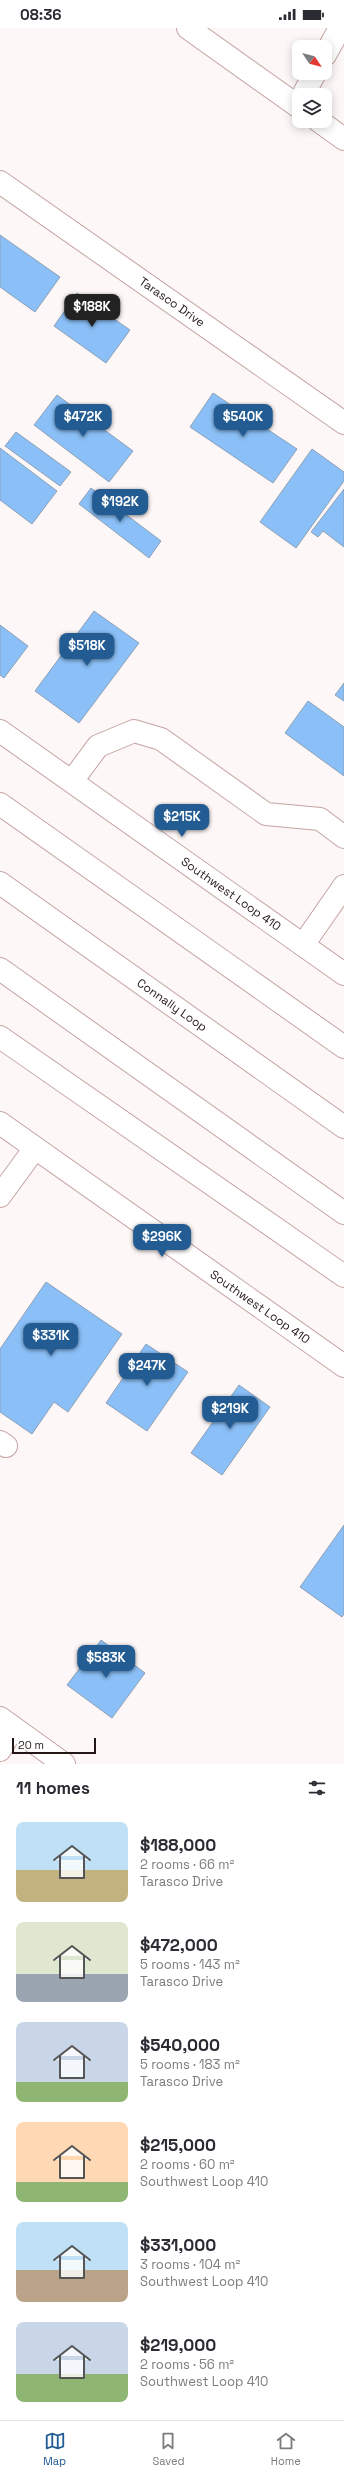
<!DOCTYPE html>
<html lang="en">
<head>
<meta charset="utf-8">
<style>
	body { margin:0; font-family:"Space Grotesk",sans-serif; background:#f7f7f7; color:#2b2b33; height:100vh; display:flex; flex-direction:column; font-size:15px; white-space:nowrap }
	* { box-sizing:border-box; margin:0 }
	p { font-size:13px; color:#7c7c81 }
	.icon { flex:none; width:22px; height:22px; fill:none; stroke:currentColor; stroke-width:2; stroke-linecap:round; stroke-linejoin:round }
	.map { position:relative; height:1736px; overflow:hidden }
	.panel { display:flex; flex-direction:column; background:#fff; flex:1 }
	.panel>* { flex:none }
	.needle { width:26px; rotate:125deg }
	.tools { position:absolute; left:292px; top:12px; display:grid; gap:8px }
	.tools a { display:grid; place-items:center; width:40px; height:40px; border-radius:8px; background:#fff; box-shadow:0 2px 10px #0003; font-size:20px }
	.scale { position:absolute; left:12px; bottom:10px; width:84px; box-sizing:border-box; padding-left:4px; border:2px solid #231716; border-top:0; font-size:11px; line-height:14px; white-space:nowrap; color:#231716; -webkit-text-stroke:3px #fff; paint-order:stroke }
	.price { position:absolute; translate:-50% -34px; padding:0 9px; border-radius:8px; background:#225c93; color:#fff; font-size:13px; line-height:26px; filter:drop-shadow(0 1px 2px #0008) }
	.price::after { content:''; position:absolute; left:50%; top:24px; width:12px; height:9px; margin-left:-6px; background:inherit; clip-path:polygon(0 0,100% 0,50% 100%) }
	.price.on { background:#222; color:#fff }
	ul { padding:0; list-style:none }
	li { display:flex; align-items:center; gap:12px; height:100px; padding:0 16px }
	li span { display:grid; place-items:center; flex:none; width:112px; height:80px; border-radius:8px; color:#555 }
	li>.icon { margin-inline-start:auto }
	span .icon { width:48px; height:48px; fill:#fffc; stroke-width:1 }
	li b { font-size:17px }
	h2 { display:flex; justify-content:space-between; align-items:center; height:48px; padding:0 16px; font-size:17px }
	.status { display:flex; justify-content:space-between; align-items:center; height:28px; padding:0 20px; background:#fff; direction:ltr }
	.status svg { height:11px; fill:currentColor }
	.menu { display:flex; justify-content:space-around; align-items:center; height:56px; border-top:1px solid #e1e1e2; background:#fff; font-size:11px; color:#7c7c81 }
	.menu a { display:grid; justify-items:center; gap:2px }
	.menu .on { color:#225c93 }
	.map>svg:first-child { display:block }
	.building { fill:#8abff7; stroke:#8da1b6 }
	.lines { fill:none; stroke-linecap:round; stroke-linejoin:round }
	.minor-casing { stroke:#c4a4a1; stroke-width:24 }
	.major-casing { stroke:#c4a4a1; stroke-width:24 }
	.highway-casing { stroke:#c4a4a1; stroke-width:24 }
	.minor { stroke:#fff; stroke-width:22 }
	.major { stroke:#fff; stroke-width:22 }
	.highway { stroke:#fff; stroke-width:22 }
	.labels { text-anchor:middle; stroke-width:3.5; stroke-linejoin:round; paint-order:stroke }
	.street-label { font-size:12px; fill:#231716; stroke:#fff }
</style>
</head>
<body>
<div class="status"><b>08:36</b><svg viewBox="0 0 49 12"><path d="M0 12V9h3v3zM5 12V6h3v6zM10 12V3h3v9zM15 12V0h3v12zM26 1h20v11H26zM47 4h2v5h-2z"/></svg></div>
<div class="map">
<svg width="344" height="1736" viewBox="0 0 344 1736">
	<rect width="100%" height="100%" fill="#fef7f7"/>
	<path class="building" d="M0 207 60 249 35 284 0 259Z
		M77 265 130 302 106 335 54 298Z
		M213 365 297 421 273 455 190 399Z
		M57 367 133 423 109 454 34 397Z
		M16 404 71 444 60 458 5 418Z
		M0 420 57 463 32 496 0 472Z
		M312 421 344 444V453L296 520 260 494Z
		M91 460 161 513 149 530 79 476Z
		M344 461V519L323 503 318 509 311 504Z
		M94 583 139 615 79 695 35 663Z
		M0 597 28 618 4 650 0 647Z
		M344 655V673L335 667Z
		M308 673 344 699V748L285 705Z
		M46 1254 122 1306 68 1384 54 1374 32 1406 0 1384V1321Z
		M146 1316 188 1344 147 1403 106 1375Z
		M239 1357 270 1379 222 1447 191 1425Z
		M344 1497V1586L342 1589 300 1559Z
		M101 1612 145 1645 112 1690 67 1657Z"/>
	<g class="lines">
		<g class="minor-casing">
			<path id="minor" d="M188 0 299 79
				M325 27 340 0
				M303 67 315 45
				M319 93 344 111
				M0 154 344 395
				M72 753 98 718 134 703 161 711 266 786 320 791 344 809
				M303 917 344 858
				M0 1168 35 1120
				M0 1414 6 1418
				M0 1690 64 1736
				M0 1722 13 1700"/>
		</g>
		<g class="major-casing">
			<path id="major" d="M0 703 344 946
				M0 1095 344 1338"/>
		</g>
		<g class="highway-casing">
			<path id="highway" d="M0 776 344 1019
				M0 855 344 1099
				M0 941 344 1185
				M0 1009 344 1248"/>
		</g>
		<use href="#minor" class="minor"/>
		<use href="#major" class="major"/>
		<use href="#highway" class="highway"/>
	</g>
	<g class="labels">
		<g class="street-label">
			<text transform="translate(172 274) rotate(35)" y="4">Tarasco Drive</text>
			<text transform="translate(231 866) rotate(35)" y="4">Southwest Loop 410</text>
			<text transform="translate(172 977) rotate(35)" y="4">Connally Loop</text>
			<text transform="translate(260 1279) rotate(35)" y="4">Southwest Loop 410</text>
		</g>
	</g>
</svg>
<div class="tools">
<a><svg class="needle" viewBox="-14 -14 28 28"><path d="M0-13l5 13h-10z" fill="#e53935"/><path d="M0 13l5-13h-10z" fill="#7c7c81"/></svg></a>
<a><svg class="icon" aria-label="layers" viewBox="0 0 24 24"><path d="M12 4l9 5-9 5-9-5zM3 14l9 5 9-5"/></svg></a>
</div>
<div class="scale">20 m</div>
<b class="price on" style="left:92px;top:300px">$188K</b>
<b class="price" style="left:83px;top:410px">$472K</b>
<b class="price" style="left:243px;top:410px">$540K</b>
<b class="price" style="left:120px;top:495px">$192K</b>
<b class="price" style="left:87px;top:639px">$518K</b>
<b class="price" style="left:182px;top:810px">$215K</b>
<b class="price" style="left:162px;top:1230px">$296K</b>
<b class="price" style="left:51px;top:1329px">$331K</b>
<b class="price" style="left:147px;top:1359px">$247K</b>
<b class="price" style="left:230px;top:1402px">$219K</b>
<b class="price" style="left:106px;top:1651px">$583K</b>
</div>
<section class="panel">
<h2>11 homes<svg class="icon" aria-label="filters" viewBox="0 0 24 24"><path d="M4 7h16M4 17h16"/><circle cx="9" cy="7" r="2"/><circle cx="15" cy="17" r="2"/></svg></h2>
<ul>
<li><span style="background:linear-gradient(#bfe0f5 60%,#c2b280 0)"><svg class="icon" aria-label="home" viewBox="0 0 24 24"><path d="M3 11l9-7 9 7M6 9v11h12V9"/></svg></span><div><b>$188,000</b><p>2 rooms · 66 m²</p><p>Tarasco Drive</p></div></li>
<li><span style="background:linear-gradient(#dfe7d0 65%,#9aa5b1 0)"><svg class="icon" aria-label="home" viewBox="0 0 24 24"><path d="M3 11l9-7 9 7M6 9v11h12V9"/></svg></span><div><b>$472,000</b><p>5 rooms · 143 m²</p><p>Tarasco Drive</p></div></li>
<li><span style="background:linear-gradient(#c9d6e8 75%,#8fb573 0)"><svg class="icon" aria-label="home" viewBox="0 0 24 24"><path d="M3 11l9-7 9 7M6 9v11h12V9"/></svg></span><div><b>$540,000</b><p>5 rooms · 183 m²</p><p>Tarasco Drive</p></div></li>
<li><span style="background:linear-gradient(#ffd9b3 75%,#8fb573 0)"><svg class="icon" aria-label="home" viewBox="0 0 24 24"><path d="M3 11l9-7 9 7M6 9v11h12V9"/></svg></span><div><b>$215,000</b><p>2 rooms · 60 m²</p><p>Southwest Loop 410</p></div></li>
<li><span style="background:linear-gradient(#bfe0f5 60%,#b9a48a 0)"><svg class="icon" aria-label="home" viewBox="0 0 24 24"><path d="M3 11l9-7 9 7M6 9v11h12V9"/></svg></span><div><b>$331,000</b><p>3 rooms · 104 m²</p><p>Southwest Loop 410</p></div></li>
<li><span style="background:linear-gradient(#c9d6e8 65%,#8fb573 0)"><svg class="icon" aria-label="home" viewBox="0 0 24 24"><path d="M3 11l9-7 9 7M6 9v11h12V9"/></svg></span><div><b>$219,000</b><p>2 rooms · 56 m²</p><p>Southwest Loop 410</p></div></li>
</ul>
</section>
<nav class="menu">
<a class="on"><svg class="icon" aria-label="map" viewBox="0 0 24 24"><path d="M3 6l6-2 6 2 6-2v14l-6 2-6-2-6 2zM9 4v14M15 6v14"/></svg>Map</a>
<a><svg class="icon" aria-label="saved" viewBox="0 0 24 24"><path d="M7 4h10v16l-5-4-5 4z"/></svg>Saved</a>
<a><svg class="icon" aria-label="home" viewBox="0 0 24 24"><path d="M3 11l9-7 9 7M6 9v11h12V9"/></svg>Home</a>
</nav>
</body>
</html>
